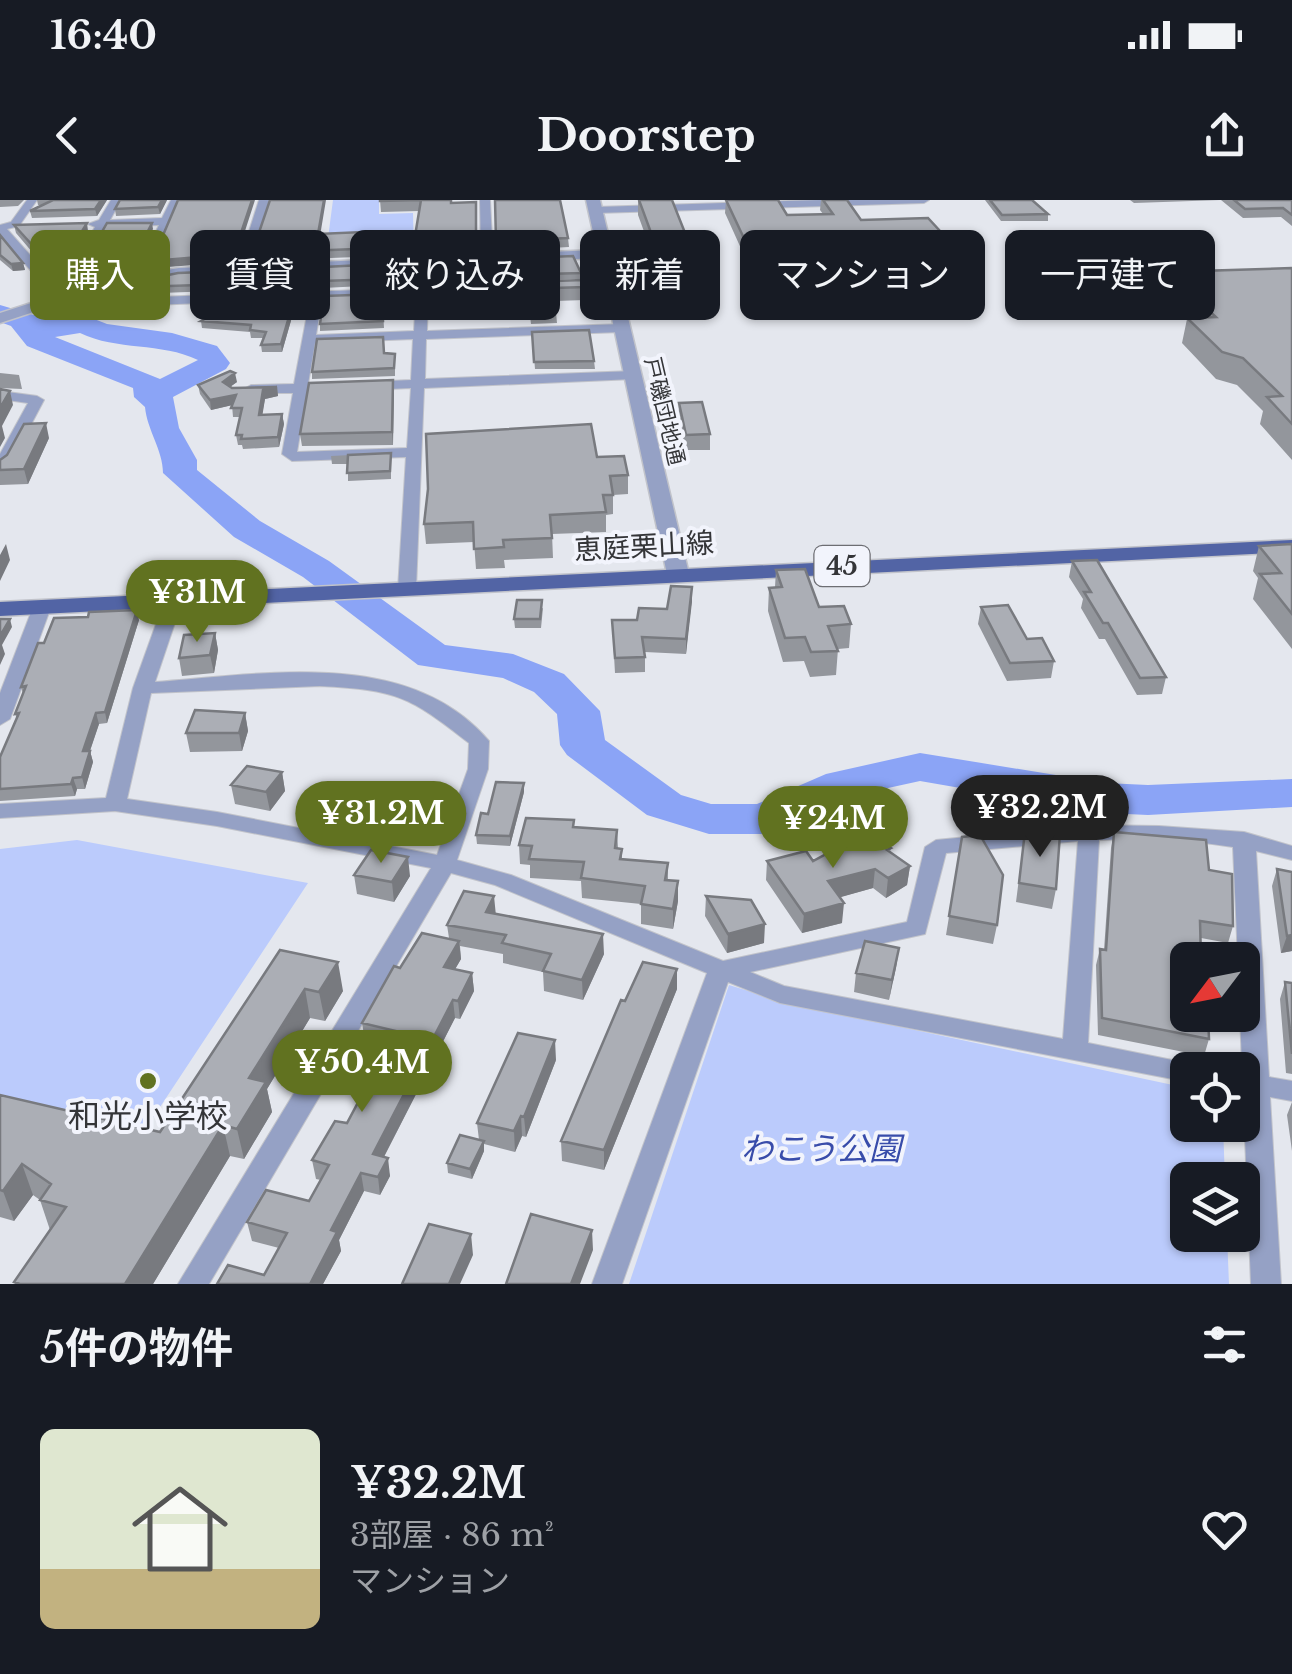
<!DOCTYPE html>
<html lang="ja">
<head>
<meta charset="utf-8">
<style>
	body { margin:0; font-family:"Libre Baskerville","Noto Sans JP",serif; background:#20242c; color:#f1f3f6; height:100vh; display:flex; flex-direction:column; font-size:38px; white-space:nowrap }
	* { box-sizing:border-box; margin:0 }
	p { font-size:32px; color:#9ea1a6 }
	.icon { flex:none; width:55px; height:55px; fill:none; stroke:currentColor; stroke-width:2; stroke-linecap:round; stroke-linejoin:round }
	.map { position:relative; height:1084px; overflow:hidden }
	.drawer { display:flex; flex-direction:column; background:#171b24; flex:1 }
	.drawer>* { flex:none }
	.top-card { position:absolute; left:30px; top:30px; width:1232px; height:90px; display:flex; gap:20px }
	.needle { width:65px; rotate:238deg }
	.controls { position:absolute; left:1170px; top:742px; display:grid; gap:20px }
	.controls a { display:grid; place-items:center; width:90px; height:90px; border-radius:15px; background:#171b24; box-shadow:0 2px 8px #0004; font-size:50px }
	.price { position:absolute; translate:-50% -85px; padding:0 22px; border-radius:35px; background:#617220; color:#fff; font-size:32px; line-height:65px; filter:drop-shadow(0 2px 5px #0008) }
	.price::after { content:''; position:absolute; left:50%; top:60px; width:30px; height:22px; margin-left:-15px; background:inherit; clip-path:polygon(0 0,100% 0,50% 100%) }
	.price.current { background:#222; color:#fff }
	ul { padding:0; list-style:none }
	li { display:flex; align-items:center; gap:30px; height:250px; padding:0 40px }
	li span { display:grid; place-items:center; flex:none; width:280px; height:200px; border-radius:15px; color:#555 }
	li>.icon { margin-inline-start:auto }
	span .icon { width:120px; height:120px; fill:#fffc; stroke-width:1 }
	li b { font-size:42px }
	h2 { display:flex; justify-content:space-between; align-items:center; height:120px; padding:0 40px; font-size:42px }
	.chip { padding:0 35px; border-radius:15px; background:#171b24; box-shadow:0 2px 8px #0004; font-size:35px; line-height:90px }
	.chip.current { background:#617220; color:#fff }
	.status { display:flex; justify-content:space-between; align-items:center; height:70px; padding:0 50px; background:#171b24; direction:ltr }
	.status svg { height:28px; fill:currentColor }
	header { display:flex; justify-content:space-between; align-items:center; height:130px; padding:0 40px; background:#171b24; font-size:45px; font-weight:800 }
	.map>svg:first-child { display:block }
	.green { fill:#bbcbfc }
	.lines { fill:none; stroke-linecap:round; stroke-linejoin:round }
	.river { fill:#8ba4f6; fill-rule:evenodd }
	.minor-casing { stroke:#c1c3ca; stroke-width:2 }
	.tertiary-casing { stroke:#c1c3ca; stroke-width:3 }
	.primary-casing { stroke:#c1c3ca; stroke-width:3 }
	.minor { fill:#95a1c5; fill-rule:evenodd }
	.tertiary { fill:#95a1c5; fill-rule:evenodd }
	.primary { fill:#5264a5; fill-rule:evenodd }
	.wall { fill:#93969c }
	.shaded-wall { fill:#787a7f }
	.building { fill:#abaeb5; stroke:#787a7f; stroke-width:2.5 }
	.poi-dot { fill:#617220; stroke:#f2f4fc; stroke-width:4 }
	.labels { text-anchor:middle; stroke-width:8; stroke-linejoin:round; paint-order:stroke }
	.far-street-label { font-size:22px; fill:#343538; stroke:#f2f4fc }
	.shield { fill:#f2f4fc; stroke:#6d6e73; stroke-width:2.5 }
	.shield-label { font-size:25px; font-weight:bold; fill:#343538 }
	.street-label { font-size:28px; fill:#343538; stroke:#f2f4fc }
	.near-poi-label { font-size:32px; fill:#343538; stroke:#f2f4fc }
	.near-park-label { font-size:32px; font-style:italic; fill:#384caa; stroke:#f2f4fc }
</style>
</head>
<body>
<div class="status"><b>16:40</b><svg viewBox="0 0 49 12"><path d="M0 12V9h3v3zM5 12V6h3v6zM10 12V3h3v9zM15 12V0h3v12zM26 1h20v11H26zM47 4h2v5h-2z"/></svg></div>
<header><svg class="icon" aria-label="back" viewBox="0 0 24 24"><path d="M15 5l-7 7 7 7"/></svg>Doorstep<svg class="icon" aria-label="share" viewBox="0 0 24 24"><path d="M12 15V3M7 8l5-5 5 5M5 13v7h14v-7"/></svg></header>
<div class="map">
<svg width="1292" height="1084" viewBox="0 0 1292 1084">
	<rect width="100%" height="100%" fill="#e4e7ee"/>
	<path class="green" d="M333 0H379V14L413 13 414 57 367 59 368 36 328 38Z
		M77 640 308 683 133 948 0 915V649Z
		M729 785 788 803 1187 888 1188 925H1223L1225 980H1188V1035H1227L1229 1084H629Z"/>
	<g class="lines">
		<path class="river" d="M0 105 51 120 84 115 107 124 172 133 217 146 230 163 226 169 173 197 179 228 197 260V270L260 321 329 361 445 445 513 454 564 474 600 511 605 540 681 595 711 604H757L826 574 920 553 1105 583 1148 585 1292 579V607L1148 615 1105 613 920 581 856 595 764 634H709L647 615 567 555 560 545 557 514 534 492 503 478 418 465 303 377 234 337 163 273C163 250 147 230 145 207L134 197 133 188 27 146 11 126 0 122ZM80 133C117 151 161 142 198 160L160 179 55 137Z"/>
		<g class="minor-casing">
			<path id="minor" d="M27 0H37L19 26 7 29 46 73 67 75 95 27 88 24 99 20 111 0H121L110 20 162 18 171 0H181L144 81 134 78 159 25 106 27 71 88 99 99 417 88 418 61 424 58 430 61 429 88 617 82 619 85 613 89 428 95 427 131 622 124 628 128 622 132 426 139 425 179 634 171 641 175 634 179 424 188 416 389 413 393H401L398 389 406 257 292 261 282 254 293 193H251L244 189 251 185 294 184 310 99 98 107 60 93 63 82 38 79 0 35V25L11 22ZM416 96 414 131 316 135 322 99ZM413 139 411 180 366 182 359 186 366 190 411 188 407 248 297 252 307 192H332L339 188 332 184H308L315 143Z
				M259 0H269L247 67 237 69Z
				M480 0H490L493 59 487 62 481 59Z
				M820 0H929L924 3 596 13 591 10 596 7Z
				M0 191 37 196 44 200 8 268 0 273V254L28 203 0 199Z
				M174 394 183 399 155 482C264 474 409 447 489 541L488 569 457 660 511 675 723 761 907 722 925 647 936 640 1089 625 1159 626 1244 632 1292 646V660L1256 651 1269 877 1292 881V901L1270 897 1281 1084H1251L1240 815 1242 760H1238L1233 647C1189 640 1144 638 1099 640L1088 843 1197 865 1200 870H1188V882L780 803 728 782 622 1084H592L707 773 495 685 451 673 209 1084H178L431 668 217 626 115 611 0 618V604L106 598 133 488 165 399ZM320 486C397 490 409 496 469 543L468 569 437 655 217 612 127 599 151 493ZM1078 641 1063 839 784 786 750 772 925 734 946 653Z
				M42 402 51 407 10 519 0 525V493L33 407Z"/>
		</g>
		<g class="tertiary-casing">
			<path id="tertiary" d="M586 0H600L689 374 686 379 678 380 667 374 599 58 179 76 104 89 0 123V113L96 82 179 68 597 50Z"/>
		</g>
		<g class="primary-casing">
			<path id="primary" d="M1292 340V352L0 416V402Z"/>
		</g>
		<use href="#minor" class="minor"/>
		<use href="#tertiary" class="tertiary"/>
		<use href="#primary" class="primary"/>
	</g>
	<path class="wall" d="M0 0H24L18 6 0 7Z
		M37 0H107L97 16 32 18 30 11 42 5H38Z
		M120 0H167L160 14 116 16 115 9Z
		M380 0H451V3L476 2 477 51 416 54 414 42 419 11 381 12Z
		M495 0 568 38 569 47 496 51Z
		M638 0 691 48V66L657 67 638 15Z
		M726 0 787 15 823 14 820 10 821 0H847L861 20 952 44 950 59 748 64 725 13Z
		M985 0H1032L1048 14V21H1001Z
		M1130 0H1292V26L1281 17 1243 18 1221 0 1134 3Z
		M14 25 88 31 65 71 52 70 51 64 44 66 16 33Z
		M363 32V44L381 43 382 56 253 61 252 53 320 34Z
		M0 35 23 63 25 70 13 71 0 60Z
		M382 64 383 85 323 88 322 81Z
		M304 68 305 74 301 88 106 95 105 88Z
		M1292 68V260L1260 224 1263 211 1237 185 1216 179 1182 143 1187 119 1163 97 1168 72Z
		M581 73V79L434 84V77Z
		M526 82 585 87V100L555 101 557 123 531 124Z
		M471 91V111L433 112V105Z
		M382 94 384 128 320 131V124Z
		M295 96 296 103 282 152H262L261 145 263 138H251L250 132 202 128 201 121Z
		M159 108 156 115 119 116 117 109Z
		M532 132 594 161 595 169H535Z
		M395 154V176L312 179V172Z
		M0 173 19 175 22 189 0 188Z
		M393 180V245L302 246 300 234Z
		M237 182 230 187H277L278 196 265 199 262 214H282L284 224 279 247 243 249 242 245H238L236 235 240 217H233L232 205 211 210 200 194 198 185Z
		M679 203 710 234V250H686L678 218Z
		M49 238 28 284 0 285V260Z
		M391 253V279L348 281V264H332L331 256Z
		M597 257 628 275V294L613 295V314L606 315V332L552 334 553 358 504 360 505 368 476 369 474 342 426 344 424 324Z
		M1292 344V449L1253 399 1258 378 1253 371 1259 346Z
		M1072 361 1166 477 1162 494 1137 495 1105 439H1099L1081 408 1083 399 1069 377Z
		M776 370 819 407 851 424 849 448 838 449 836 475 810 477 804 461 783 462 768 411 769 388 775 387Z
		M692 387 686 454 645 452V472L615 473 612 420H637L667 409Z
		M981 407 1054 461 1051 478 1007 481 978 424Z
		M543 408 541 428H515L514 419Z
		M139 420 107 523 99 524 90 551 93 562 85 589H77L75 596 0 601V557L17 519 15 514 23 494 21 487 44 443Z
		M215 433 218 450 214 473 182 476 179 458Z
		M245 513 248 531 242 551 190 552 186 533Z
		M282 572 285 591 270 611 235 604 231 585Z
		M524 592 510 646 477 644 476 635 488 614Z
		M574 620V627L617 630 618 648 622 649V659L668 663V680L678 681V701L673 729 641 724V704L582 698 581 681 530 678V665L520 664 519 645Z
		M1025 631 1056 689 1052 709 1016 702Z
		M1114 632 1209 670 1233 726 1228 743 1201 738 1188 815H1211L1210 817H1208L1209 839 1204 856 1098 835 1096 765 1100 749 1104 750 1111 648Z
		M962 637 997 725 993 744 946 735Z
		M891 648 890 652 910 666 907 685 886 698 873 688 840 697 842 723 802 733 766 680 767 661H813Z
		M1277 669 1292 751 1281 753 1272 686Z
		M354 675 410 676 394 702 357 694Z
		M706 696 764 743 727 753 705 716Z
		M495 714 604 754 583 800 544 791 543 772 503 763V754L460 746 461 759 455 769 472 773 474 791 460 819 455 818 384 957 390 976 380 995 364 991 339 1040 341 1051 323 1084H217L264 1075 279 1048 252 1041 247 1022 309 1001 321 980 316 979 312 960 347 923 388 846 365 841 362 823 400 768 449 738 447 725Z
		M899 748 889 800 854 792 856 773Z
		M280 750 343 791 325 821 310 818 267 889 272 912 244 959 230 956 153 1084H15L14 1082 50 1030 40 1000 33 995 14 1021 0 1017V895L160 932Z
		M677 769V789L604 970 562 961 561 941 625 801Z
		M1285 782 1292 783V874L1286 873 1280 799Z
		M556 860 526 937 522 936 515 952 484 944V951L472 979 448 973 447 963 479 940 477 923Z
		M1292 902V951L1287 915Z"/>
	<path class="shaded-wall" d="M101 0H107L97 16 95 9Z
		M162 0H167L160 14 158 7Z
		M252 0H255L235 62 154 68 152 61Z
		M324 0H326L319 42 318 34Z
		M87 23 88 31 65 71 63 63Z
		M152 23 153 29 133 72 83 81 81 74Z
		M50 56 51 64 44 66 43 57Z
		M23 63 25 70 13 71 11 64Z
		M295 96 296 103 282 152 281 144Z
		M235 173 237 182 224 191 223 182Z
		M393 180 394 192 393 245 392 232Z
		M277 187 278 196 265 199 261 224 259 215 263 190Z
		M10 191 13 205 2 226 5 238 0 247V208Z
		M236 195 237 204 211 210 210 200Z
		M282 214 284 224 279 247 278 237Z
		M46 223 49 238 28 284 24 269Z
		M6 344 10 360 0 381V355Z
		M692 387V402L686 454V439Z
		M137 410 139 420 107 523 105 512Z
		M10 419 12 427 2 445 5 454 0 465V436Z
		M215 433 218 450 214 473 210 455Z
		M96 513 99 524 86 562 83 551Z
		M245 513 248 531 242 551 239 533Z
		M90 551 93 562 85 589 82 577Z
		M282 572 285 591 270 611 266 592Z
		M73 578 77 589 75 596 71 584Z
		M524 583V592L510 646V636Z
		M408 657 410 676 394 702 392 682Z
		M910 666 907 685 886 698 888 678Z
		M875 669 873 688 827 701 828 681Z
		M678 681V701L673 729V709Z
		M494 696 496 716 486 712Z
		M844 703 842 723 802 733 804 714Z
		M765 724 764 743 727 753 728 734Z
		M603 734 604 754 583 800 582 780Z
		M1292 735V751L1281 753 1287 736Z
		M459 741 461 759 446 785 444 767Z
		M899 748 896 768 889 800 892 780Z
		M338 762 343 791 325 821 319 792Z
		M677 769V789L604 970V950Z
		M472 773 474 791 460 819 458 801Z
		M305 789 310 818 267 889 272 912 244 959 237 929 249 878Z
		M453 800 455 818 376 972 373 954Z
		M555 840 556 860 526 937 524 917Z
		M521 916 522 936 515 952 514 931Z
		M223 925 230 956 153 1084H125Z
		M484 941V951L472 979 470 969Z
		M388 958 390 976 380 995 378 977Z
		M22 964 33 995 14 1021 3 991Z
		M361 973 364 991 339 1040 341 1051 323 1084H310L331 1030Z
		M592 1030 593 1050 580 1084H571Z
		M471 1034 473 1055 460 1084H449Z"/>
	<path class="building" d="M53 0H101L95 9 30 11Z
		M120 0H162L158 7 115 9Z
		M178 0H252L234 54 152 61Z
		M270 0H324L318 34 363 32 361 44 381 43V48L252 53Z
		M380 0H451V3L476 2V40L414 42 421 0 380 1Z
		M495 0H560L568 38 496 41Z
		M639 0H672L691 48 657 49Z
		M726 0H778L787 15 833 14 823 0H847L861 20 928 18 952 44 749 49Z
		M990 0H1032L1048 14 1002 15Z
		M1234 0H1292V15L1283 8 1245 9Z
		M87 23 63 63 50 61V56L43 57 14 25Z
		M107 23H152L131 65 81 74 87 65H83Z
		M0 35 23 63 11 64 0 55Z
		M573 56 581 73 434 77V62Z
		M382 64V79L322 81 324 67Z
		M304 68 300 82 105 88 178 73Z
		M1292 68V224L1267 197 1282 196 1243 158 1222 152 1187 118 1216 117 1168 72Z
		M583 80 585 87 554 88 556 109 531 110 526 82Z
		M471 91V104L433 105V92Z
		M382 94 383 121 320 124 324 96Z
		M295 96 281 144 261 145 266 132 250 130 251 125 201 121 242 98Z
		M157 102 155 108 117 109 120 103Z
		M589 130 594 161 534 162 532 132Z
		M383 137 384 153 395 154 394 168 312 172 317 139Z
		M230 171 235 173 223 182 232 188 277 187 263 190 259 215 282 214 278 237 241 239 242 235H236L242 208H231L236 195 210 200 198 185Z
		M393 180 392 232 300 234 309 183Z
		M0 189 10 191 0 208Z
		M702 202 710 234 686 235 679 203Z
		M46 223 24 269 0 270V260L7 255 24 224Z
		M591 224 597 257 624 256 628 275 610 276 613 295H603L606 312 550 315 552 338 503 340 504 347 474 349 473 322 424 324 428 289 426 234Z
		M391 253 390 271 347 273 348 255Z
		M1292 344V414L1260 374 1281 373 1259 346Z
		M1097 360 1166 477 1140 478 1108 423H1103L1084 392H1091L1072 361Z
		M805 369 819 407 844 406 851 424 828 426 838 451 811 452 805 437 785 438 769 388 782 387 776 370Z
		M671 386 692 387 686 439 642 437 645 457 615 458 612 420H637L639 408 667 409Z
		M517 400H542L540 419H514Z
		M1008 405 1027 439 1042 438 1054 461 1010 463 981 407Z
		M137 410 105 512 96 513 83 551H90L82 577 73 578 71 584 0 589V557L19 513 15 514 26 486 21 487 38 443H44L54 418 88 417 89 412Z
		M0 419H10L0 436Z
		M215 433 210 455 179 458 184 435Z
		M195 510 245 513 239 533H186Z
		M247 566 282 572 266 592 231 585Z
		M496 582 524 583 510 636 476 635 481 613 488 614Z
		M526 618 574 620 573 627 617 630 615 648 622 649 620 659 668 663 665 680 678 681 673 709 641 704 645 686 581 678 584 662 529 659 532 646 519 645Z
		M1025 631 1060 634 1056 689 1019 683Z
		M867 632 891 648 887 650 910 666 888 678 875 669 828 681 844 703 804 714 767 661 806 651 813 661Z
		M1114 632 1206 640 1209 670 1232 674 1233 726 1200 721 1201 758 1213 760H1188V815H1208L1209 839 1102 818 1100 749 1106 750Z
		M980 635 1003 675 997 725 949 716 962 637Z
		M371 650 408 657 392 682 354 675Z
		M1277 669 1292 672V735L1287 736Z
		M464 691 494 696 486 712 603 734 582 780 543 771 551 754 502 743 506 735 447 725Z
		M706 696 751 700 765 724 728 734Z
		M422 733 459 741 444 767 472 773 458 801 453 800 373 954 388 958 378 977 361 973 331 1030 337 1032 310 1084H217L228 1065 264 1075 287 1033 247 1022 266 990 309 1001 329 965 312 960 335 921 347 923 396 831 362 823 394 766 400 768Z
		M865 741 899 748 892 780 856 773Z
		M280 750 338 762 319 792 305 789 249 878 266 882 237 929 223 925 125 1084H20L14 1082 66 1007 40 1000 51 984 22 964 3 991 0 990V895L160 932Z
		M643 762 677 769 604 950 561 941 621 800 625 801Z
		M1285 782 1292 783V854Z
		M518 833 555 840 524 917 521 916 514 931 477 923Z
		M460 935 484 941 470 969 447 963Z
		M531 1014 592 1030 571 1084H506Z
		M429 1024 471 1034 449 1084H402Z"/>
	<circle class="poi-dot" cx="148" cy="881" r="10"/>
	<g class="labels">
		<g class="far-street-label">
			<text transform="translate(665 211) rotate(77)" y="8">戸磯団地通</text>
		</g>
		<rect class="shield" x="814.5" y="346" width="55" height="40" rx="8"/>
		<g class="shield-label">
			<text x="842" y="375">45</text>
		</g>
		<g class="street-label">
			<text transform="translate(644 346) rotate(-3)" y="10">恵庭栗山線</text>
		</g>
		<g class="near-poi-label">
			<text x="148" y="927">和光小学校</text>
		</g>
		<g class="near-park-label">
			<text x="821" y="960">わこう公園</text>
		</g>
	</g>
</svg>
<div class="controls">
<a><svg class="needle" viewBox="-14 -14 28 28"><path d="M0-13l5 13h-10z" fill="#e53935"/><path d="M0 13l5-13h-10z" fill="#9ea1a6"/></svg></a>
<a><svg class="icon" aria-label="locate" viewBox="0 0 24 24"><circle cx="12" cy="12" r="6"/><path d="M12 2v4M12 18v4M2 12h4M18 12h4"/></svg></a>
<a><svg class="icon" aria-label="layers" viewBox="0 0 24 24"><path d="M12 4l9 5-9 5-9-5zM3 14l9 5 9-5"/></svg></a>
</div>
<b class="price" style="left:197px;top:445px">¥31M</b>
<b class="price current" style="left:1040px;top:660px">¥32.2M</b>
<b class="price" style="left:381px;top:666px">¥31.2M</b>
<b class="price" style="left:833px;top:671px">¥24M</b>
<b class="price" style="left:362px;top:915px">¥50.4M</b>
<div class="top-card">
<a class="chip current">購入</a>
<a class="chip">賃貸</a>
<a class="chip">絞り込み</a>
<a class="chip">新着</a>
<a class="chip">マンション</a>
<a class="chip">一戸建て</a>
</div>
</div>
<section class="drawer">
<h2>5件の物件<svg class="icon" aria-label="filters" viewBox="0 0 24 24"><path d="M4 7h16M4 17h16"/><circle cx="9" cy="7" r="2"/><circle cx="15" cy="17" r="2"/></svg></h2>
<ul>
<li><span style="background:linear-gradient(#dfe7d0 70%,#c2b280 0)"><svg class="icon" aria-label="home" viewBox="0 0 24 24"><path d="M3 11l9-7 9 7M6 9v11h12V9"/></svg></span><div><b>¥32.2M</b><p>3部屋 · 86 m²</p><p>マンション</p></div><svg class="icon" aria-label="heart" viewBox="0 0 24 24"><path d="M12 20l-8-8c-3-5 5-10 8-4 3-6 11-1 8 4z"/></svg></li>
</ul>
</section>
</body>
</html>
